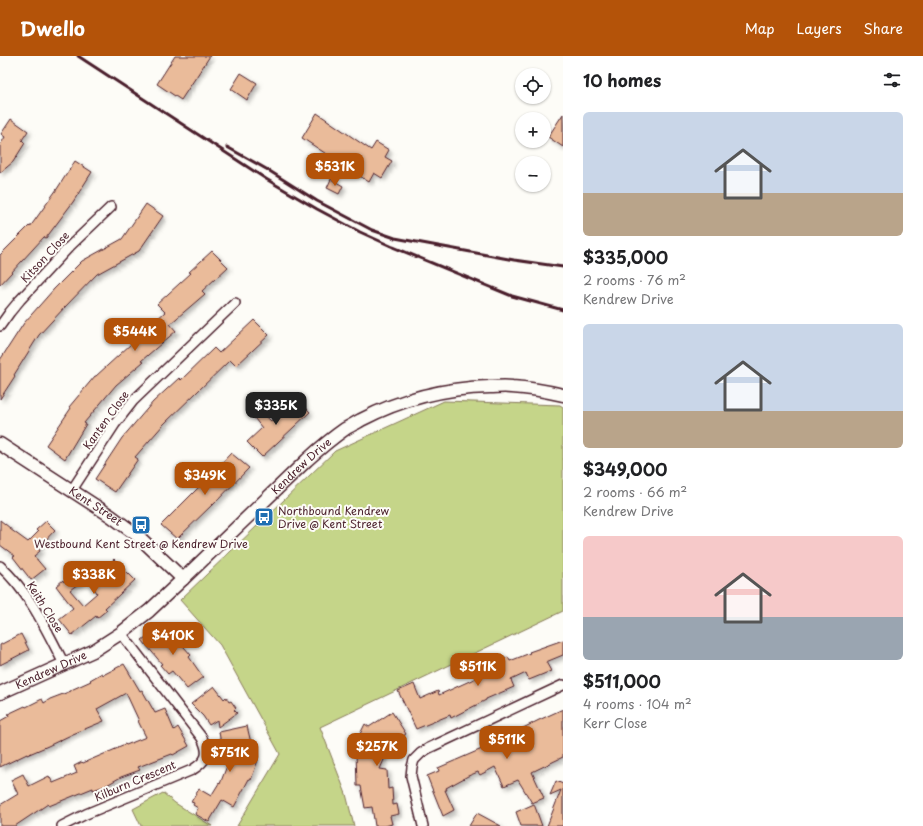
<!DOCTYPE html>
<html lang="en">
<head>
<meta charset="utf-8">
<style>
	body { margin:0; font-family:"Playpen Sans",sans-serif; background:#f2f2f2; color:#202124; height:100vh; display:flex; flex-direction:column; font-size:15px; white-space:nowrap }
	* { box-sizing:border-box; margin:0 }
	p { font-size:13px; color:#757577 }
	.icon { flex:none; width:22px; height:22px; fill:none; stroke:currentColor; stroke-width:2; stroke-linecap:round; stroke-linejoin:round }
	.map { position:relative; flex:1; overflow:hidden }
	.details { display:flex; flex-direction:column; background:#fff; width:360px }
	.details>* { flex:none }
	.buttons { position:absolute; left:515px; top:12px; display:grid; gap:8px }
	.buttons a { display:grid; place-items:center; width:36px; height:36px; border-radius:50%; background:#fff; box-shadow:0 1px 3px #0004; font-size:20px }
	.price { position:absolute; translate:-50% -34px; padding:0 9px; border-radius:8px; background:#b45309; color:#fff; font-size:13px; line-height:26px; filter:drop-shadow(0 1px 2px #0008) }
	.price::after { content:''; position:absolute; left:50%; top:24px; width:12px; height:9px; margin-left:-6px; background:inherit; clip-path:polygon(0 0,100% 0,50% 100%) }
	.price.active { background:#222; color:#fff }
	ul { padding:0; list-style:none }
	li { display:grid; align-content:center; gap:8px; height:212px; padding:0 20px }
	li span { display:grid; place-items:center; height:124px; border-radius:6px; color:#555 }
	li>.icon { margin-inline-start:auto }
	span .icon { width:72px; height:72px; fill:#fffc; stroke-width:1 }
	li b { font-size:17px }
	h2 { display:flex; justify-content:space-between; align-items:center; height:48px; padding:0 20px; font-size:17px }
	header { display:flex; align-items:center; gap:24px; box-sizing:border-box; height:56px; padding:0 20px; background:#b45309; color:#fff }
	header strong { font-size:19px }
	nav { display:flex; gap:22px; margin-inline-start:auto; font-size:14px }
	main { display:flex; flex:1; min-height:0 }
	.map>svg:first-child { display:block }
	.green { fill:#c5d589; stroke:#887a5a }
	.building { fill:#eabb9a; stroke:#4a1f2b; filter:url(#shadow) }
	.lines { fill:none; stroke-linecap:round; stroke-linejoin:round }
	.minor-casing { stroke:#4a1f2b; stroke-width:12 }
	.tertiary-casing { stroke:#4a1f2b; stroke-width:15 }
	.minor { stroke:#fdfcf7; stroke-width:9 }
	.tertiary { stroke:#fdfcf7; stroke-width:12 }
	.rail { stroke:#4a1f2b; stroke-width:3 }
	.labels { text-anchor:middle; stroke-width:4; stroke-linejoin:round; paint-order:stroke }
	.street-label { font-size:11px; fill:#4a1f2b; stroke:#fdfcf7 }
	.poi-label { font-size:11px; fill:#4a1f2b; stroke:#fdfcf7; text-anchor:start }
</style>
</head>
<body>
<header>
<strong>Dwello</strong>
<nav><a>Map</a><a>Layers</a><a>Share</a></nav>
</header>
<main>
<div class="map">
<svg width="563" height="770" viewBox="0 0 563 770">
	<defs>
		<filter id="shadow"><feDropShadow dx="3" dy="3" stdDeviation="2" flood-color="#0004"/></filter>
	</defs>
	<rect width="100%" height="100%" fill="#fdfcf7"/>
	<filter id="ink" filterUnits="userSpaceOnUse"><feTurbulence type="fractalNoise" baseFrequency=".025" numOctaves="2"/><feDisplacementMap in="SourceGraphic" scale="8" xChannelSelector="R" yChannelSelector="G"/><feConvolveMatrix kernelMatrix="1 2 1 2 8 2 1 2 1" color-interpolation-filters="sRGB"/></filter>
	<g filter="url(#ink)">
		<path class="green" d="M444 345 560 349 563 351V555L320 671 346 738 354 770H237L280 698 220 589 180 544 335 395Z
			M163 737 175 747 212 770H141L133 753Z"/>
		<path class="building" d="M175 0H210L181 44 157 28Z
			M241 17 257 27 247 44 231 33Z
			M317 57 371 94 376 86 389 94 385 101 392 105 382 122 374 117 369 126 302 82Z
			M563 58V91L548 81Z
			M11 63 28 75 22 84 25 87 13 106 0 117V89L5 81 1 78Z
			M75 105 92 116 73 146 46 182 44 181 0 229V199L29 170 30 171 57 133Z
			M331 123 343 130 339 138 327 132Z
			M146 148 163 160 139 195 97 218 65 251 39 279 14 319 15 320 0 343V304L24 267 54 233 82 205 122 183Z
			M212 195 228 211 202 235 205 238 170 268 176 275 141 305 143 306 116 329 84 367 86 368 65 403 46 389 71 352 69 351 95 320H96L131 288 130 287 165 256 157 248 191 217 189 216Z
			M254 264 269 279 236 310 230 304 164 368 135 401 138 403 115 436 95 423 122 382 153 346 179 322 181 324 214 292 219 297Z
			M296 342 310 356 262 401 247 386 262 372 248 354 254 349 271 365Z
			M231 397 249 412 213 449V448L177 483 161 469 196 434Z
			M0 464 10 472V473L28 486 38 476 36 474 46 465 55 474 38 492 40 495 34 500 45 513 31 524 13 501 15 500 0 489Z
			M114 503 135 524 105 552 107 554 97 562 96 560 72 579 59 563 73 552 56 530 63 524 64 526 75 516 82 525 70 534 83 549 97 537 90 526Z
			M164 568 191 599 189 601 203 621 187 633 172 615 168 618 160 609 162 608 142 584Z
			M21 578 29 594 0 609V589Z
			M563 584V599L546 606 551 615 529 624 526 617 511 624 514 631 486 643V644L451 662 450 659 416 673 398 635 414 628 420 643 438 635 439 639 476 622 475 621 493 612 491 608 508 601 510 605 530 597 529 596Z
			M124 608 140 635 142 634 155 657 165 653 174 674 178 671 189 690 173 699 172 698 138 711 140 714 121 721 105 730 93 734V732L49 750 48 748 15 770H0V749L18 738 11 724 23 718 29 730 49 720 53 727 77 717 74 710 82 706 83 707 118 692V691L125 688 126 689 146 681 138 665H139L126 637 97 653 104 665 73 678 48 690 27 699V698L0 711V665L9 660 8 658 25 650 26 651 42 643 44 647 50 643 71 635V634L91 625 90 624 102 617 103 619Z
			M214 630 224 643 226 641 229 646 231 645 236 652 234 654 237 657 218 671 217 664 209 669 203 660 191 648Z
			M563 653V701L532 716 544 742 532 747 518 724 504 730 495 711 480 719 478 716 468 720 446 732 447 734H445L454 754 443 760 427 720 439 715 438 712 514 679 513 677 539 664Z
			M392 656 406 678 391 688 380 713 387 714 388 733 392 732 393 749 397 748 399 758 390 760 392 768 385 770H375L372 751 365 752 361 730H357L356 696 352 694 365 668 369 671Z
			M247 670 255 704H258L251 724 249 723 234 751 222 744 209 766 195 758 198 752 193 749 194 747 191 746 199 733 211 740 219 727 220 728 228 707 224 687 221 688 219 676Z
			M556 725 563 728V770H547L561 734 550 739Z
			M534 748 542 770H521L516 756Z
			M477 757 501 770H469Z"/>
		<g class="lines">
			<g class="minor-casing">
				<path id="minor" d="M0 270 10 256 20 244 70 190 111 151
					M72 434 115 368 133 345 235 247
					M0 510C30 537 46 573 64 608
					M62 770 86 758 192 714C207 705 210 698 202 682L121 577
					M423 770 411 720 412 711 414 704 421 697 429 692 563 629"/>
			</g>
			<g class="tertiary-casing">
				<g id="tertiary">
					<path id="s1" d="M0 388 111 460 138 480 183 523"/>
					<path id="s2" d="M0 637 93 595 121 577 149 555 183 523 307 404C319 393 332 382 345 373 350 370 356 367 361 364 401 343 445 332 490 331 497 331 505 330 512 331 529 332 546 335 563 339"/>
				</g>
			</g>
			<use href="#minor" class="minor"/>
			<use href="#tertiary" class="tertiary"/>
			<path class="rail" d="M78 0 266 123 317 153 360 176 393 191 512 240 563 254
				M227 91 268 114 317 145 372 174 395 182 514 204 563 211"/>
		</g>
	</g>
	<defs>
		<g id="bus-square" transform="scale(1)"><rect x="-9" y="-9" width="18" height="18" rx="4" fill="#1f6fb2" stroke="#fdfcf7"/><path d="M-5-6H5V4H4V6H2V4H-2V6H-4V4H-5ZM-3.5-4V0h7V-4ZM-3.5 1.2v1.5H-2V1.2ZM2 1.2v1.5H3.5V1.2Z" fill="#fff"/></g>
	</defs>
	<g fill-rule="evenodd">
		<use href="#bus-square" x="264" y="461"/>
		<use href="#bus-square" x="141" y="469"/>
	</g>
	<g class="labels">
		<g class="street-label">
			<text transform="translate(45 201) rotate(-47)" y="4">Kitson Close</text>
			<text transform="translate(106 364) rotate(-54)" y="4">Kanten Close</text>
			<text dy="4" stroke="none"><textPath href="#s2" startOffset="381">Kendrew Drive</textPath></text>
			<text dy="4" stroke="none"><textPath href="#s1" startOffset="114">Kent Street</textPath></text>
			<text transform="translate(45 551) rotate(58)" y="4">Keith Close</text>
			<text dy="4" stroke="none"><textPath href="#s2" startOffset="56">Kendrew Drive</textPath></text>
			<text transform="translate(135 725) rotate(-23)" y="4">Kilburn Crescent</text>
		</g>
		<g class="poi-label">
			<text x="278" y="459">Northbound Kendrew<tspan x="278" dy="13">Drive @ Kent Street</tspan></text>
			<text x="141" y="492" text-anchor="middle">Westbound Kent Street @ Kendrew Drive</text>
		</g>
	</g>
</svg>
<div class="buttons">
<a><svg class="icon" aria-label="locate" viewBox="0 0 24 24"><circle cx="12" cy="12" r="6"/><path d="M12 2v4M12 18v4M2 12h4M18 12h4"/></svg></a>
<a>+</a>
<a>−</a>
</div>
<b class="price" style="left:335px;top:131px">$531K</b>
<b class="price" style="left:135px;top:296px">$544K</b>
<b class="price active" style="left:276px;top:370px">$335K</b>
<b class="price" style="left:205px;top:440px">$349K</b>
<b class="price" style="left:94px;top:539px">$338K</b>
<b class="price" style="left:173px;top:600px">$410K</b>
<b class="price" style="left:478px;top:631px">$511K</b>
<b class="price" style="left:507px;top:704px">$511K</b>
<b class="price" style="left:377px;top:711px">$257K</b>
<b class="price" style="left:230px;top:717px">$751K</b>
</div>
<section class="details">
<h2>10 homes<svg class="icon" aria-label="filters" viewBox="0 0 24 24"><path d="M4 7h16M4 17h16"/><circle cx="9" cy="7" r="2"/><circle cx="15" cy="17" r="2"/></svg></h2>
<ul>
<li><span style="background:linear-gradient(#c9d6e8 65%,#b9a48a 0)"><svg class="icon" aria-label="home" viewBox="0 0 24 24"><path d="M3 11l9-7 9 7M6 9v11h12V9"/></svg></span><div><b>$335,000</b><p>2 rooms · 76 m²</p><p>Kendrew Drive</p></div></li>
<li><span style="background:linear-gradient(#c9d6e8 70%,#b9a48a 0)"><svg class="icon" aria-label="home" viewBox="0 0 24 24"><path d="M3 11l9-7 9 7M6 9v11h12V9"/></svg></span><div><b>$349,000</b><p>2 rooms · 66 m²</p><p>Kendrew Drive</p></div></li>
<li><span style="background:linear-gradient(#f6c9c9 65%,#9aa5b1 0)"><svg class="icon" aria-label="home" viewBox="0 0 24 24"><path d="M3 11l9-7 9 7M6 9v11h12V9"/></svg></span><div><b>$511,000</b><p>4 rooms · 104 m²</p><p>Kerr Close</p></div></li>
</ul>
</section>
</main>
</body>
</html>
